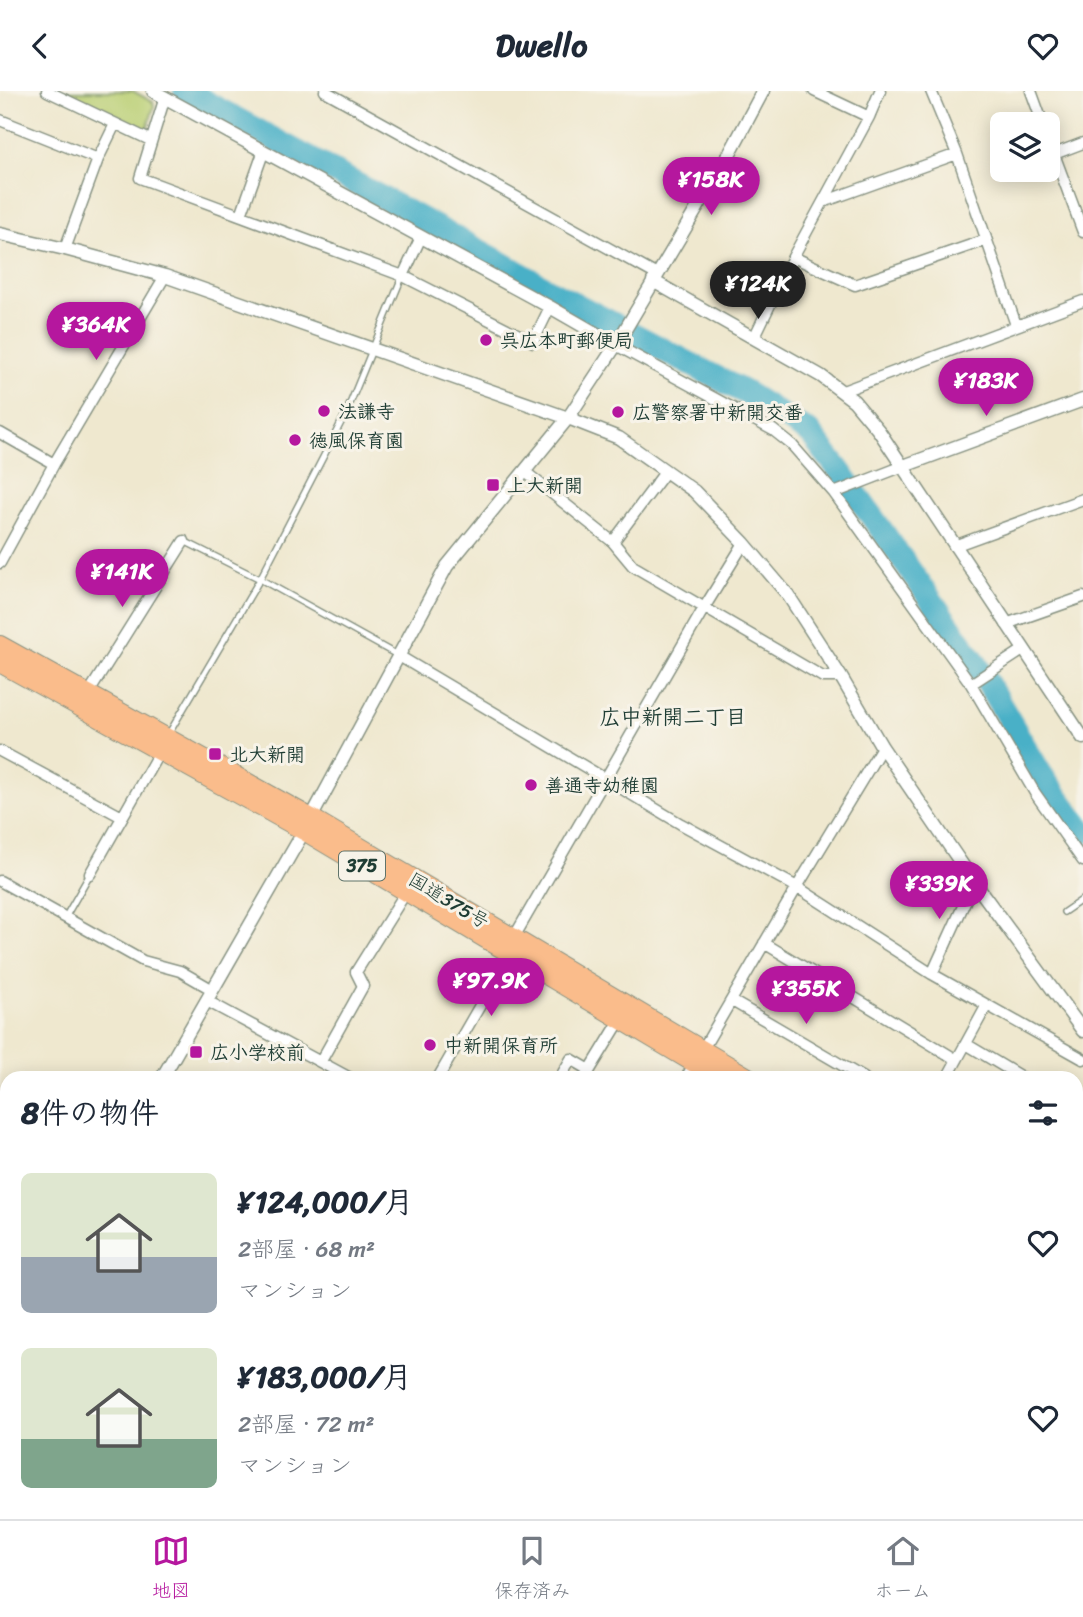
<!DOCTYPE html>
<html lang="ja">
<head>
<meta charset="utf-8">
<style>
	body { margin:0; font-family:Sriracha,"Klee One",sans-serif; background:#f2f2f3; color:#1f2937; height:100vh; display:flex; flex-direction:column; font-size:26px; white-space:nowrap }
	* { box-sizing:border-box; margin:0 }
	p { font-size:23px; color:#747a83 }
	.icon { flex:none; width:38px; height:38px; fill:none; stroke:currentColor; stroke-width:2; stroke-linecap:round; stroke-linejoin:round }
	.map { position:relative; flex:1; overflow:hidden }
	.details { position:absolute; left:0px; top:980px; width:1083px; height:448px; display:flex; flex-direction:column; background:#fff; border-radius:21px 21px 0 0; box-shadow:0 4px 18px #0003 }
	.details>* { flex:none }
	.controls { position:absolute; left:990px; top:21px; display:grid; gap:14px }
	.controls a { display:grid; place-items:center; width:70px; height:70px; border-radius:10px; background:#fff; box-shadow:0 4px 18px #0003; font-size:35px }
	.price { position:absolute; translate:-50% -60px; padding:0 16px; border-radius:24px; background:#b5179e; color:#fff; font-size:23px; line-height:46px; filter:drop-shadow(0 2px 4px #0008) }
	.price::after { content:''; position:absolute; left:50%; top:42px; width:21px; height:16px; margin-left:-10px; background:inherit; clip-path:polygon(0 0,100% 0,50% 100%) }
	.price.selected { background:#222; color:#fff }
	ul { padding:0; list-style:none }
	li { display:flex; align-items:center; gap:21px; height:175px; padding:0 21px }
	li span { display:grid; place-items:center; flex:none; width:196px; height:140px; border-radius:10px; color:#555 }
	li>.icon { margin-inline-start:auto }
	span .icon { width:84px; height:84px; fill:#fffc; stroke-width:1 }
	li b { font-size:30px }
	h2 { display:flex; justify-content:space-between; align-items:center; height:84px; padding:0 21px; font-size:30px }
	header { display:flex; justify-content:space-between; align-items:center; height:91px; padding:0 21px; background:#fff; font-size:32px; font-weight:800 }
	.tab-bar { display:flex; justify-content:space-around; align-items:center; height:98px; border-top:2px solid #e0e1e3; background:#fff; font-size:19px; color:#747a83 }
	.tab-bar a { display:grid; justify-items:center; gap:4px }
	.tab-bar .selected { color:#b5179e }
	.map>svg:first-child { display:block }
	.green { fill:#bacf73; stroke:#6c8654; stroke-width:2 }
	.lines { fill:none; stroke-linecap:round; stroke-linejoin:round }
	.river { stroke:#48b0c7; stroke-width:24 }
	.service-casing { stroke:#879282; stroke-width:8 }
	.minor-casing { stroke:#879282; stroke-width:13 }
	.tertiary-casing { stroke:#879282; stroke-width:15 }
	.trunk-casing { stroke:#879282; stroke-width:20 }
	.service { stroke:#fff; stroke-width:5 }
	.minor { stroke:#fff; stroke-width:10 }
	.tertiary { stroke:#fff; stroke-width:12 }
	.trunk { stroke:#fabc8b; stroke-width:18 }
	.poi-dot { fill:#b5179e; stroke:#f7f3e8; stroke-width:2.5 }
	.labels { text-anchor:middle; stroke-width:6; stroke-linejoin:round; paint-order:stroke }
	.shield { fill:#f7f3e8; stroke:#60746a; stroke-width:2 }
	.shield-label { font-size:18px; font-weight:bold; fill:#1f3d34 }
	.poi-label { font-size:19px; font-weight:bold; fill:#1f3d34; stroke:#f7f3e8; text-anchor:start }
	.street-label { font-size:19px; fill:#1f3d34; stroke:#f7f3e8 }
	.neighbourhood-label { font-size:21px; font-weight:bold; fill:#1f3d34; stroke:#f7f3e8 }
</style>
</head>
<body>
<header><svg class="icon" aria-label="back" viewBox="0 0 24 24"><path d="M15 5l-7 7 7 7"/></svg>Dwello<svg class="icon" aria-label="heart" viewBox="0 0 24 24"><path d="M12 20l-8-8c-3-5 5-10 8-4 3-6 11-1 8 4z"/></svg></header>
<div class="map">
<svg width="1083" height="1428" viewBox="0 0 1083 1428">
	<rect width="100%" height="100%" fill="#f7f3e8"/>
	<filter id="ink" filterUnits="userSpaceOnUse"><feTurbulence type="fractalNoise" baseFrequency=".0143" numOctaves="2"/><feDisplacementMap in="SourceGraphic" scale="14" xChannelSelector="R" yChannelSelector="G"/><feConvolveMatrix kernelMatrix="1 2 1 2 8 2 1 2 1" color-interpolation-filters="sRGB"/></filter>
	<filter id="wash" filterUnits="userSpaceOnUse"><feTurbulence type="fractalNoise" baseFrequency=".00686" numOctaves="4" result="noise"/><feDisplacementMap in="SourceGraphic" scale="28" xChannelSelector="R" yChannelSelector="G"/><feGaussianBlur stdDeviation="1.57" result="paint"/><feColorMatrix in="noise" values="0 0 0 0 0 0 0 0 0 0 0 0 0 0 0 0 0 1.4 0 .05"/><feComposite in="paint" operator="in"/></filter>
	<g filter="url(#wash)">
		<rect width="100%" height="100%" fill="#efe8cf"/>
		<path class="green" d="M56 0H133L153 11 154 16 147 39 141 42Z"/>
		<g class="lines">
			<path class="river" d="M185 0 500 171 552 201 746 302 810 342 838 378 975 571 1041 683 1083 741"/>
		</g>
	</g>
	<g filter="url(#ink)">
		<g class="lines">
			<g class="service-casing">
				<path id="service" d="M184 450 260 488 397 564
					M168 644 260 488 347 320 402 186
					M1064 821 1083 808
					M66 825 90 783"/>
			</g>
			<g class="minor-casing">
				<path id="minor" d="M47 0 150 49
					M325 0 657 184
					M814 0 869 26
					M931 0 957 63 1016 234
					M1031 0 1043 33
					M165 6 140 87 403 185 533 251 550 216
					M0 29 98 68
					M1048 47 1083 141
					M1054 63 1083 52
					M823 111 957 63
					M241 124 263 62
					M65 158 98 68 115 33
					M793 166 855 194 986 149
					M403 185 421 146
					M754 247 793 166 869 26 880 0
					M616 254 773 339 792 354 834 402 971 593 1035 702 1083 770
					M843 300 1083 210
					M0 342 54 373
					M524 380 613 451
					M666 380 613 451 633 475 823 586H841
					M834 402 901 376
					M954 455 1083 408
					M0 472 54 373 165 185
					M1006 533 1083 506
					M399 565 681 733 797 796 932 883 1083 968
					M971 593 1023 559
					M88 603 184 450
					M0 660 122 726
					M90 783 161 658
					M0 790 143 870 180 880 213 899
					M513 848 704 517 744 452
					M764 852 957 969
					M932 883 974 791
					M207 910 350 987
					M732 910 864 987
					M966 953 1023 987
					M321 970 363 895 356 881 406 801
					M438 987 512 859
					M560 987 571 968 590 979
					M585 987 621 928
					M686 987 797 796 882 656
					M947 987 987 914
					M0 1016 7 1020
					M1076 1019 1083 1023
					M0 1246 7 1251
					M0 1354 7 1358
					M1076 1418 1083 1421
					M119 1421 130 1428
					M203 1421 215 1428
					M303 1421 314 1428
					M699 1421 711 1428
					M181 1428 185 1421
					M396 1428 400 1421
					M461 1428 465 1421
					M532 1428 536 1421
					M608 1428 612 1421
					M816 1428 820 1422 831 1428
					M944 1428 948 1421
					M1029 1428 1034 1421"/>
			</g>
			<g class="tertiary-casing">
				<path id="tertiary" d="M153 0 550 216 616 254
					M0 143 65 158 165 185 568 327 619 347 694 400 744 452 788 504 841 586 882 656 974 791 1083 940
					M653 190 821 285 854 310 879 340 1083 647
					M901 376 1083 309
					M162 987 304 740 447 475 568 327 616 254 731 60 763 0
					M0 1270 7 1259"/>
			</g>
			<g class="trunk-casing">
				<path id="trunk" d="M0 554 310 726 750 987
					M0 572 304 740 719 987
					M1076 1180 1083 1184
					M1076 1201 1083 1205"/>
			</g>
			<use href="#service" class="service"/>
			<use href="#minor" class="minor"/>
			<use href="#tertiary" class="tertiary"/>
			<use href="#trunk" class="trunk"/>
		</g>
	</g>
	<g class="poi-dot">
		<circle cx="486" cy="249" r="7"/>
		<circle cx="324" cy="320" r="7"/>
		<circle cx="618" cy="321" r="7"/>
		<circle cx="295" cy="349" r="7"/>
		<rect x="486" y="387" width="14" height="14" rx="3.5"/>
		<rect x="208" y="656" width="14" height="14" rx="3.5"/>
		<circle cx="531" cy="694" r="7"/>
		<circle cx="430" cy="954" r="7"/>
		<rect x="189" y="954" width="14" height="14" rx="3.5"/>
	</g>
	<g class="labels">
		<rect class="shield" x="339" y="760.5" width="46" height="29" rx="5"/>
		<g class="shield-label">
			<text x="362" y="781">375</text>
		</g>
		<g class="poi-label">
			<text x="500" y="256">呉広本町郵便局</text>
			<text x="338" y="327">法謙寺</text>
			<text x="632" y="328">広警察署中新開交番</text>
			<text x="309" y="356">徳風保育園</text>
			<text x="507" y="401">上大新開</text>
			<text x="229" y="670">北大新開</text>
			<text x="545" y="701">善通寺幼稚園</text>
			<text x="444" y="961">中新開保育所</text>
			<text x="210" y="968">広小学校前</text>
		</g>
		<g class="street-label">
			<text transform="translate(449 809) rotate(31)" y="7">国道375号</text>
		</g>
		<g class="neighbourhood-label">
			<text x="673" y="633">広中新開二丁目</text>
		</g>
	</g>
</svg>
<div class="controls">
<a><svg class="icon" aria-label="layers" viewBox="0 0 24 24"><path d="M12 4l9 5-9 5-9-5zM3 14l9 5 9-5"/></svg></a>
</div>
<b class="price" style="left:711px;top:126px">¥158K</b>
<b class="price selected" style="left:758px;top:230px">¥124K</b>
<b class="price" style="left:96px;top:271px">¥364K</b>
<b class="price" style="left:986px;top:327px">¥183K</b>
<b class="price" style="left:122px;top:518px">¥141K</b>
<b class="price" style="left:939px;top:830px">¥339K</b>
<b class="price" style="left:491px;top:927px">¥97.9K</b>
<b class="price" style="left:806px;top:935px">¥355K</b>
<section class="details">
<h2>8件の物件<svg class="icon" aria-label="filters" viewBox="0 0 24 24"><path d="M4 7h16M4 17h16"/><circle cx="9" cy="7" r="2"/><circle cx="15" cy="17" r="2"/></svg></h2>
<ul>
<li><span style="background:linear-gradient(#dfe7d0 60%,#9aa5b1 0)"><svg class="icon" aria-label="home" viewBox="0 0 24 24"><path d="M3 11l9-7 9 7M6 9v11h12V9"/></svg></span><div><b>¥124,000/月</b><p>2部屋 · 68 m²</p><p>マンション</p></div><svg class="icon" aria-label="heart" viewBox="0 0 24 24"><path d="M12 20l-8-8c-3-5 5-10 8-4 3-6 11-1 8 4z"/></svg></li>
<li><span style="background:linear-gradient(#dfe7d0 65%,#7fa58c 0)"><svg class="icon" aria-label="home" viewBox="0 0 24 24"><path d="M3 11l9-7 9 7M6 9v11h12V9"/></svg></span><div><b>¥183,000/月</b><p>2部屋 · 72 m²</p><p>マンション</p></div><svg class="icon" aria-label="heart" viewBox="0 0 24 24"><path d="M12 20l-8-8c-3-5 5-10 8-4 3-6 11-1 8 4z"/></svg></li>
</ul>
</section>
</div>
<nav class="tab-bar">
<a class="selected"><svg class="icon" aria-label="map" viewBox="0 0 24 24"><path d="M3 6l6-2 6 2 6-2v14l-6 2-6-2-6 2zM9 4v14M15 6v14"/></svg>地図</a>
<a><svg class="icon" aria-label="saved" viewBox="0 0 24 24"><path d="M7 4h10v16l-5-4-5 4z"/></svg>保存済み</a>
<a><svg class="icon" aria-label="home" viewBox="0 0 24 24"><path d="M3 11l9-7 9 7M6 9v11h12V9"/></svg>ホーム</a>
</nav>
</body>
</html>
